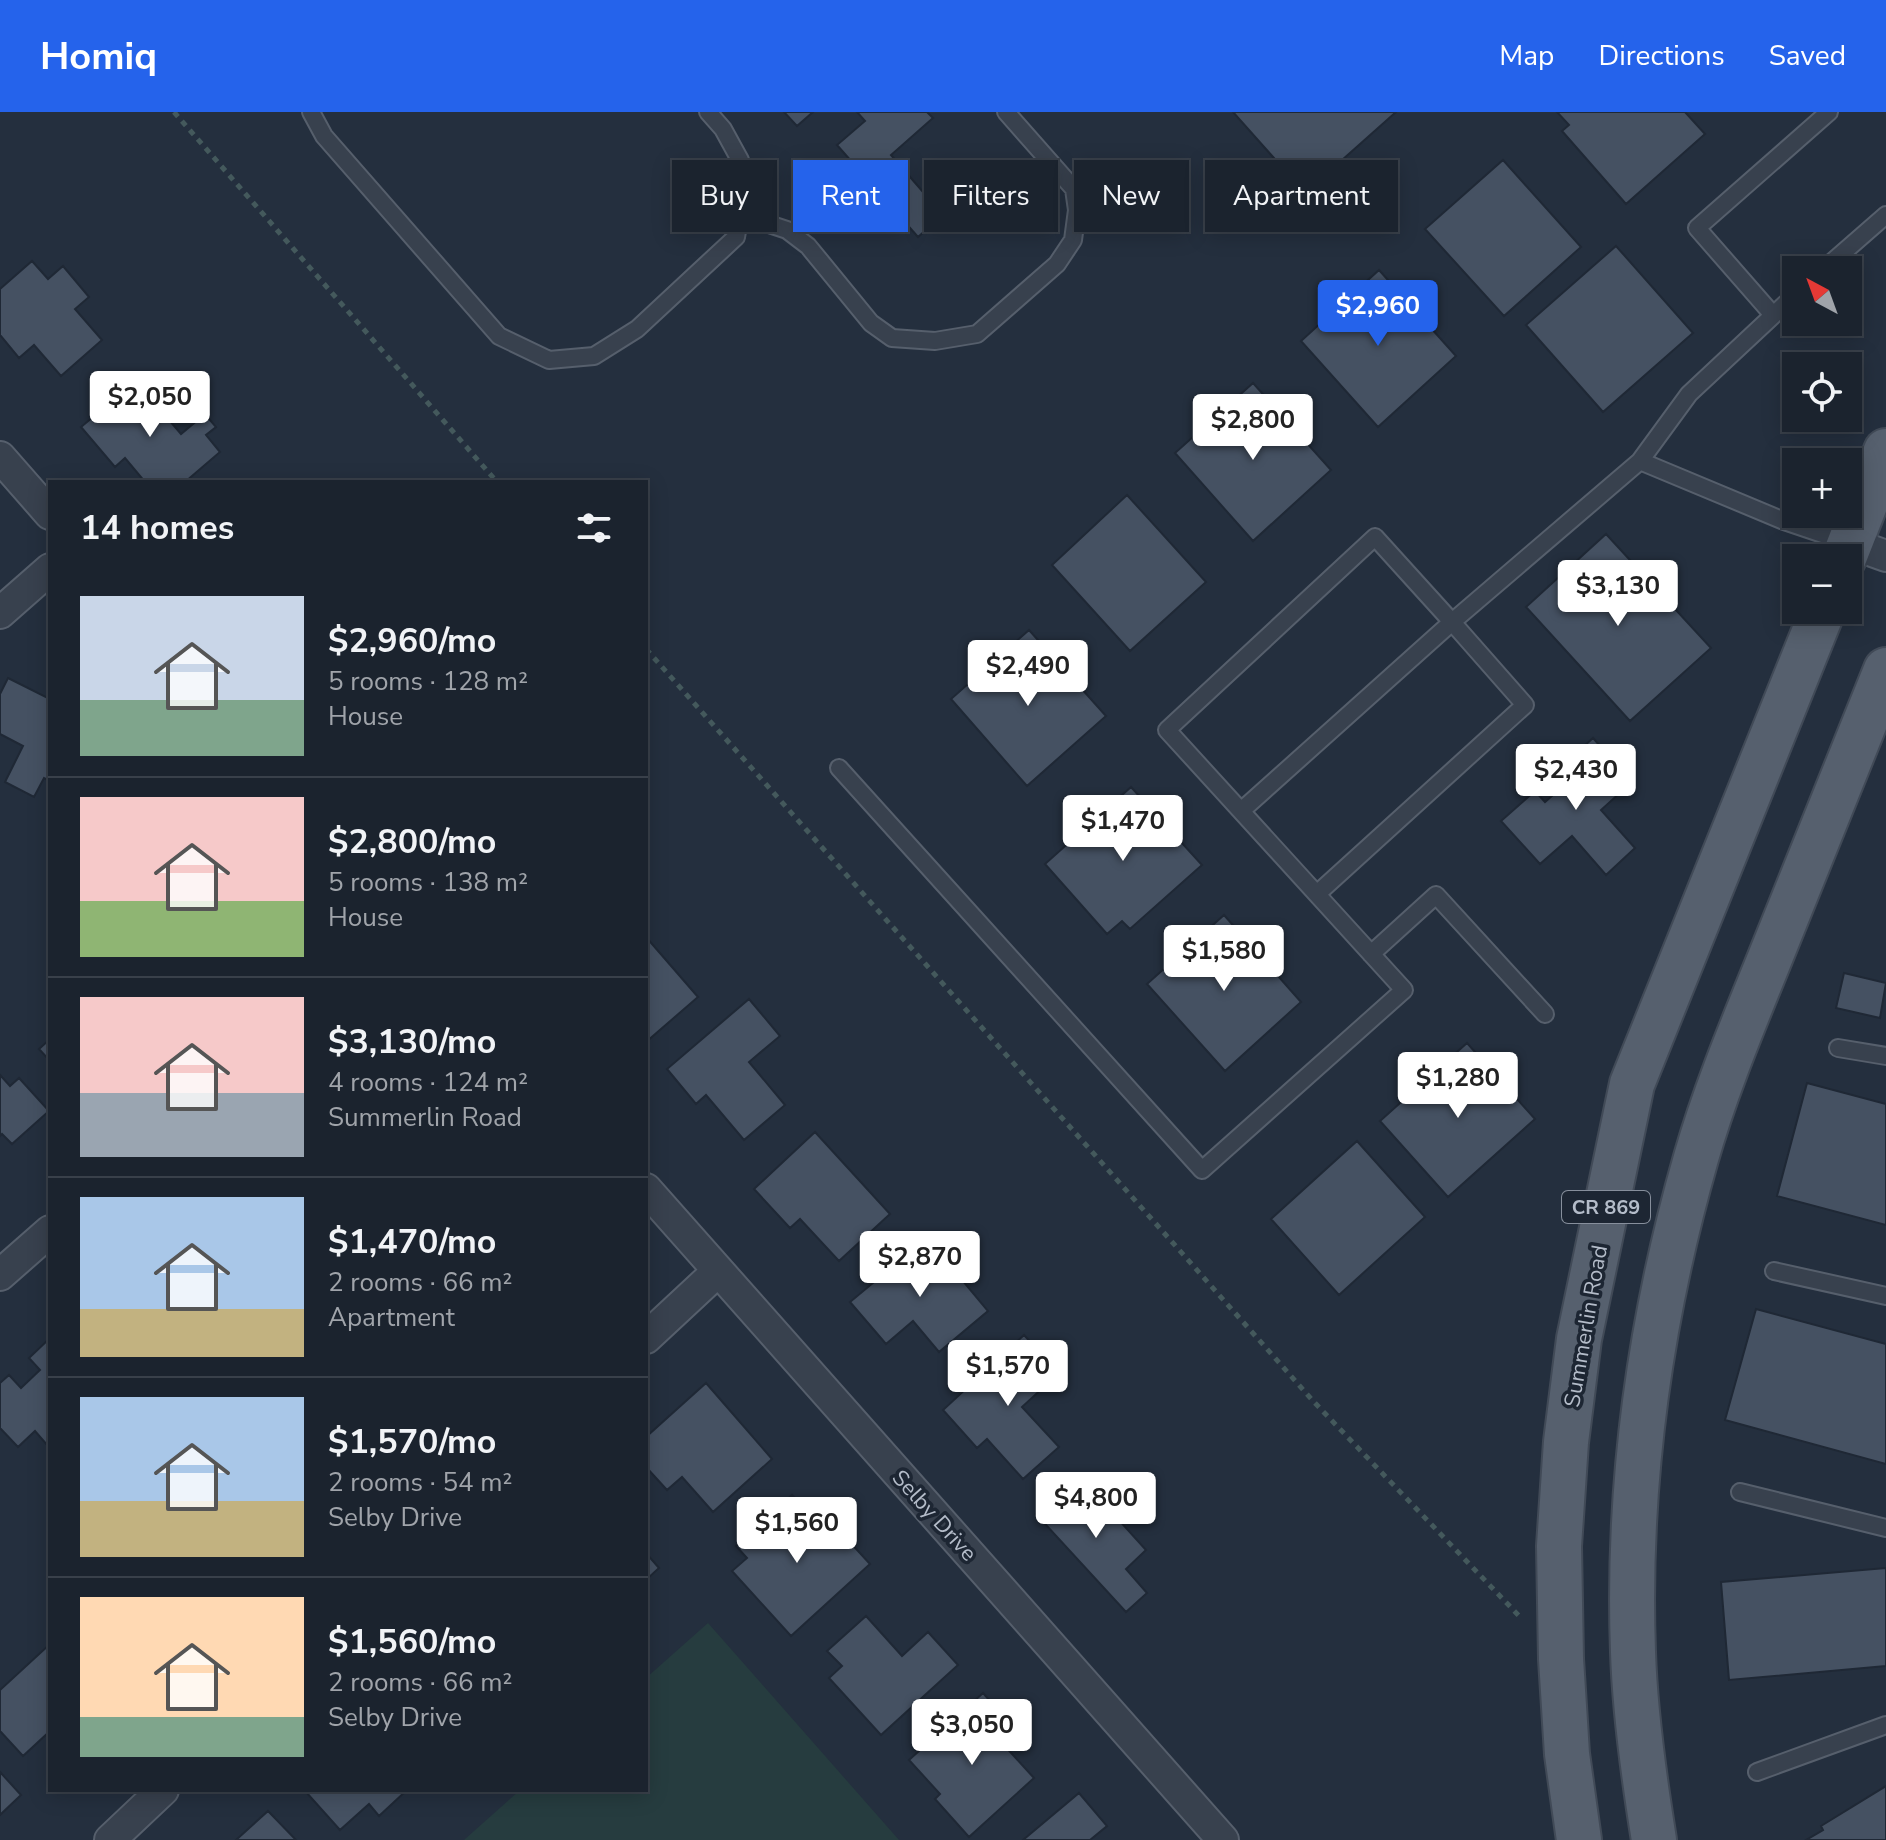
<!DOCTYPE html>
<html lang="en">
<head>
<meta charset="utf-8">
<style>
	body { margin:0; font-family:"Nunito Sans",sans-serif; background:#282f3a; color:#f1f3f6; height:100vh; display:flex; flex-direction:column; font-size:30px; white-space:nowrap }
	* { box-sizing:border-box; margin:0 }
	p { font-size:26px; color:#a0a4aa }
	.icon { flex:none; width:44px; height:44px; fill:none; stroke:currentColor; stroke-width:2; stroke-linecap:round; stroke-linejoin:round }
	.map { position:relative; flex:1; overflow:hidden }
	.details { position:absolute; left:48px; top:368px; width:600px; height:1312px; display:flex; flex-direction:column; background:#1b232e; border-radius:0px; box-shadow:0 4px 20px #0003,0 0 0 2px #39404a }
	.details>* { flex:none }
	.guide { position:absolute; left:672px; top:48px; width:760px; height:72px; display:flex; gap:16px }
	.needle { width:52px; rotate:319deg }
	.buttons { position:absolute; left:1782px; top:144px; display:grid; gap:16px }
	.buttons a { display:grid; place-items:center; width:80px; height:80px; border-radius:0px; background:#1b232e; box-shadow:0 4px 20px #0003,0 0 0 2px #39404a; font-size:40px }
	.price { position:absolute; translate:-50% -68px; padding:0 18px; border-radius:8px; background:#fff; color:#222; font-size:26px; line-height:52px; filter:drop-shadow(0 2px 4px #0008) }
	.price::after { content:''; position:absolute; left:50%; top:48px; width:24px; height:18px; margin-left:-12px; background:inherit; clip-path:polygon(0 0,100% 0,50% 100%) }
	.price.on { background:#2563eb; color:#fff }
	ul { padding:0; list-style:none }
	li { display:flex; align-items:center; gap:24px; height:200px; padding:0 32px }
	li+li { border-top:2px solid #39404a }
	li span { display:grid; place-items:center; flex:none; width:224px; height:160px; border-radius:0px; color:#555 }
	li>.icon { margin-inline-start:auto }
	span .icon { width:96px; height:96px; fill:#fffc; stroke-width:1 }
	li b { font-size:34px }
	h2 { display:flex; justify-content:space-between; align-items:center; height:96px; padding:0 32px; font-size:34px }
	.tag { padding:0 28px; border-radius:0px; background:#1b232e; box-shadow:0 4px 20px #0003,0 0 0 2px #39404a; font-size:28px; line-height:72px }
	.tag.on { background:#2563eb; color:#fff }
	header { display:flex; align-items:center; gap:48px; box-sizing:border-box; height:112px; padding:0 40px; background:#2563eb; color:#fff }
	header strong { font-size:38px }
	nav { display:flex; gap:44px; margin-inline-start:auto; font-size:28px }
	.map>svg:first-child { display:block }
	.green { fill:#263c3f }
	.building { fill:#455162; stroke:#1f2835; stroke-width:2 }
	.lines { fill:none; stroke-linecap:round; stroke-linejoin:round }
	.lane-casing { stroke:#565f6c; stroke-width:20 }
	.street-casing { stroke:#565f6c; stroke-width:34 }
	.primary-casing { stroke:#414a57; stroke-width:48 }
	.path { stroke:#44595c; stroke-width:5; stroke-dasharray:6 6; stroke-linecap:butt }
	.lane { stroke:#38414e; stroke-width:16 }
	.street { stroke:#38414e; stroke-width:30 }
	.primary { stroke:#56606e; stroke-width:44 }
	.labels { text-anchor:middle; stroke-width:7; stroke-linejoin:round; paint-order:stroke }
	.shield { fill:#1d2633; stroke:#878f9c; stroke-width:2 }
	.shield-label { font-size:20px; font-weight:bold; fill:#b4bcc9 }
	.street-label { font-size:22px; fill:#b4bcc9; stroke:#1d2633 }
</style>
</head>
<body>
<header>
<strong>Homiq</strong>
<nav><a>Map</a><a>Directions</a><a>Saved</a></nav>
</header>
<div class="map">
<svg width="1886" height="1728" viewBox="0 0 1886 1728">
	<rect width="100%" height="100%" fill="#242f3e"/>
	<path class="green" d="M708 1511 899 1728H464L520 1678H646V1566Z"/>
	<path class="building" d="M784 0H813L797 14Z
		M857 0H927L933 6 891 43 943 103 918 125 837 33 865 9Z
		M1233 0H1396L1305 81Z
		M1557 0H1685L1705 22 1626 92 1562 19 1569 13Z
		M1503 48 1581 135 1504 204 1425 117Z
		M1616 134 1693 221 1603 300 1526 213Z
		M32 149 48 167 63 154 89 185 75 197 102 228 61 264 34 233 19 246 0 223V177Z
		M1379 158 1456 244 1378 315 1301 229Z
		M136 269 181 322 205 302 216 315 206 323 220 340 185 370H145L125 346 115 355 81 315Z
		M1253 271 1331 358 1253 429 1175 341Z
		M1127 383 1206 470 1130 539 1052 453Z
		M1606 422 1711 536 1630 609 1526 495Z
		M1029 518 1106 604 1027 674 951 587Z
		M8 566 50 587V669L44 666 34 685 5 670 23 634 0 622V582Z
		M1593 626 1632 670 1601 698 1635 736 1606 763 1572 724 1540 752 1501 709 1535 679 1545 690 1570 668 1560 656Z
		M1131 675 1202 753 1130 817 1122 809 1107 822 1045 752Z
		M1224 803 1301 890 1225 959 1147 872Z
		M646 825 698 885 646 930Z
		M1844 861 1886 871 1880 906 1836 896Z
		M749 887 780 924 749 950 785 993 744 1028 706 983 696 992 667 957Z
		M50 927V949L39 937Z
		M1467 931 1535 1007 1448 1085 1380 1009Z
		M0 963 10 974 19 966 49 999 12 1032 2 1022 0 1024Z
		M1807 971 1886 992V1113L1777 1084Z
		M815 1020 890 1102 839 1149 800 1107 790 1116 754 1077Z
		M1357 1029 1425 1105 1339 1183 1271 1107Z
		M927 1126 988 1199 939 1240 913 1209 886 1232 850 1190Z
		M1756 1197 1886 1232V1352L1725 1308Z
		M1024 1223 1059 1261 1022 1295 1059 1335 1023 1367 987 1327 977 1336 943 1298Z
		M50 1226V1332L48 1334 35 1319 18 1335 0 1316V1271L9 1263 21 1276 40 1258 29 1246Z
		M706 1271 772 1347 713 1400 682 1365 667 1378 646 1355V1325Z
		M1079 1364 1146 1438 1126 1457 1147 1481 1126 1500 1036 1402Z
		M792 1383 828 1422 836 1415 870 1452 791 1524 732 1459 747 1446 736 1434Z
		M646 1441 659 1456 646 1468Z
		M1886 1456V1554L1729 1568 1721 1470Z
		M866 1504 902 1544 928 1520 958 1553 881 1623 829 1566 842 1554 827 1539Z
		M50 1532V1619L23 1644 0 1619V1578Z
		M983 1581 1007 1608 993 1621 1034 1666 969 1725 935 1687 940 1682 909 1648Z
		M0 1660 21 1683 0 1703Z
		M1886 1674V1728H1806L1823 1718 1821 1714Z
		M308 1678H407L379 1704 369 1692 340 1718 306 1680Z
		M1079 1681 1107 1714 1090 1728H1023Z
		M268 1699 296 1728H236Z"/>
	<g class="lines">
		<g class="lane-casing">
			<path id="lane" d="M311 0 324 24 499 224 549 248 594 244 637 217 736 125 743 85 740 48 723 17 708 0
				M739 108H757L787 118 808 134 871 211 892 226 935 229 977 222 1057 152 1073 128 1077 98 1074 77 1006 0
				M1823 158 1886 103
				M1773 203 1697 116 1829 0
				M1640 349 1689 282 1796 182
				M839 656 1202 1058 1404 878 1167 618 1375 425 1452 510 1640 349 1784 409 1849 431
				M1241 699 1452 510 1525 593 1318 781
				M1371 842 1436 783 1545 902
				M1838 936 1886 944
				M1774 1159 1886 1184
				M1740 1380 1886 1416
				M1757 1660 1886 1613"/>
		</g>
		<g class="street-casing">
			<path id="street" d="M0 345 50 402
				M1850 431 1886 444
				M0 501 50 457
				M646 1077 1223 1728
				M0 1163 50 1119
				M646 1226 718 1159
				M110 1728 163 1678"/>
		</g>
		<g class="primary-casing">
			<path id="primary" d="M1844 446 1886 339
				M1579 1728 1567 1642 1561 1547 1559 1434 1566 1330 1579 1227 1632 972 1823 498
				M1654 1728C1644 1666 1635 1603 1633 1540 1627 1373 1650 1207 1696 1046 1716 976 1745 908 1772 841 1810 746 1848 652 1886 558"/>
		</g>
		<path class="path" d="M174 0 497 370
			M646 537 1314 1290 1522 1507"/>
		<use href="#lane" class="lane"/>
		<use href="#street" class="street"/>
		<use href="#primary" class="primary"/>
	</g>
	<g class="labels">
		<rect class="shield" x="1562" y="1079" width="88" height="32" rx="6"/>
		<g class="shield-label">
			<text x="1606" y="1102">CR 869</text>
		</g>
		<g class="street-label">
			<text transform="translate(1585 1214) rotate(-80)" y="8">Summerlin Road</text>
			<text transform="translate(935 1403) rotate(48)" y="8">Selby Drive</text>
		</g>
	</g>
</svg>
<div class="buttons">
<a><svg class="needle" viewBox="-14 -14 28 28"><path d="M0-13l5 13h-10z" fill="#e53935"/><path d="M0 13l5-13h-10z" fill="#a0a4aa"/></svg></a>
<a><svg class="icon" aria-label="locate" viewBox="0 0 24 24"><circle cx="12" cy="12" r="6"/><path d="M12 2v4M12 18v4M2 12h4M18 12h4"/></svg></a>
<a>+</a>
<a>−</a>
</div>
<b class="price on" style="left:1378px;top:236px">$2,960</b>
<b class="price" style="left:150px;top:327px">$2,050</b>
<b class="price" style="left:1253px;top:350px">$2,800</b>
<b class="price" style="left:1618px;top:516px">$3,130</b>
<b class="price" style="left:1028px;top:596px">$2,490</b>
<b class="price" style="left:1576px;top:700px">$2,430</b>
<b class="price" style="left:1123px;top:751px">$1,470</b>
<b class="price" style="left:1224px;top:881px">$1,580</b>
<b class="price" style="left:1458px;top:1008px">$1,280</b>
<b class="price" style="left:920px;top:1187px">$2,870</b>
<b class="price" style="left:1008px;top:1296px">$1,570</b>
<b class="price" style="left:1096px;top:1428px">$4,800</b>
<b class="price" style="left:797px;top:1453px">$1,560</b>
<b class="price" style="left:972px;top:1655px">$3,050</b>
<div class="guide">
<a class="tag">Buy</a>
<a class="tag on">Rent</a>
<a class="tag">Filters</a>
<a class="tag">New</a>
<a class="tag">Apartment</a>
</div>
<section class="details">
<h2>14 homes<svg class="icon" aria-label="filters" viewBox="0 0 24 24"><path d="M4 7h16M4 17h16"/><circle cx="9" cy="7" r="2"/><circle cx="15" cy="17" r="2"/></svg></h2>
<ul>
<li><span style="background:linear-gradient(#c9d6e8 65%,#7fa58c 0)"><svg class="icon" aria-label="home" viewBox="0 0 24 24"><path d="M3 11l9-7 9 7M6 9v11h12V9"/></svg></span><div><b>$2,960/mo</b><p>5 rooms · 128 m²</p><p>House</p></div></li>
<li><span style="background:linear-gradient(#f6c9c9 65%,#8fb573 0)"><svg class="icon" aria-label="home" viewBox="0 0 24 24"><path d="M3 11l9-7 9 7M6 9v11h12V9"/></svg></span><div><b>$2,800/mo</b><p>5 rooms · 138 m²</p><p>House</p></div></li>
<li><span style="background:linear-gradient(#f6c9c9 60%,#9aa5b1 0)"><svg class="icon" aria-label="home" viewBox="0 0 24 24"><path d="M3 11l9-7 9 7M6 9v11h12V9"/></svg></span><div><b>$3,130/mo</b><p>4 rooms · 124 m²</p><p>Summerlin Road</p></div></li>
<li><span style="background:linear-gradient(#a9c7e8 70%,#c2b280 0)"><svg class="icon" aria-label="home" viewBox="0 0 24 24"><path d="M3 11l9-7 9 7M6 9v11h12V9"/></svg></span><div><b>$1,470/mo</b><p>2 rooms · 66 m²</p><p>Apartment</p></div></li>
<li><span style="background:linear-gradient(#a9c7e8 65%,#c2b280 0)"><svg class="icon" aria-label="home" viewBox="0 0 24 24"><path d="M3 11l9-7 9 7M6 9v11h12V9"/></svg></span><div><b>$1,570/mo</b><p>2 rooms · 54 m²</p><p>Selby Drive</p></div></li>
<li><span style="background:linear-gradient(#ffd9b3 75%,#7fa58c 0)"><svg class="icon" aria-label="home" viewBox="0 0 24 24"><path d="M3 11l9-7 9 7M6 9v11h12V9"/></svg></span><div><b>$1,560/mo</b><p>2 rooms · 66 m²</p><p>Selby Drive</p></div></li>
</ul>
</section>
</div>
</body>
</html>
